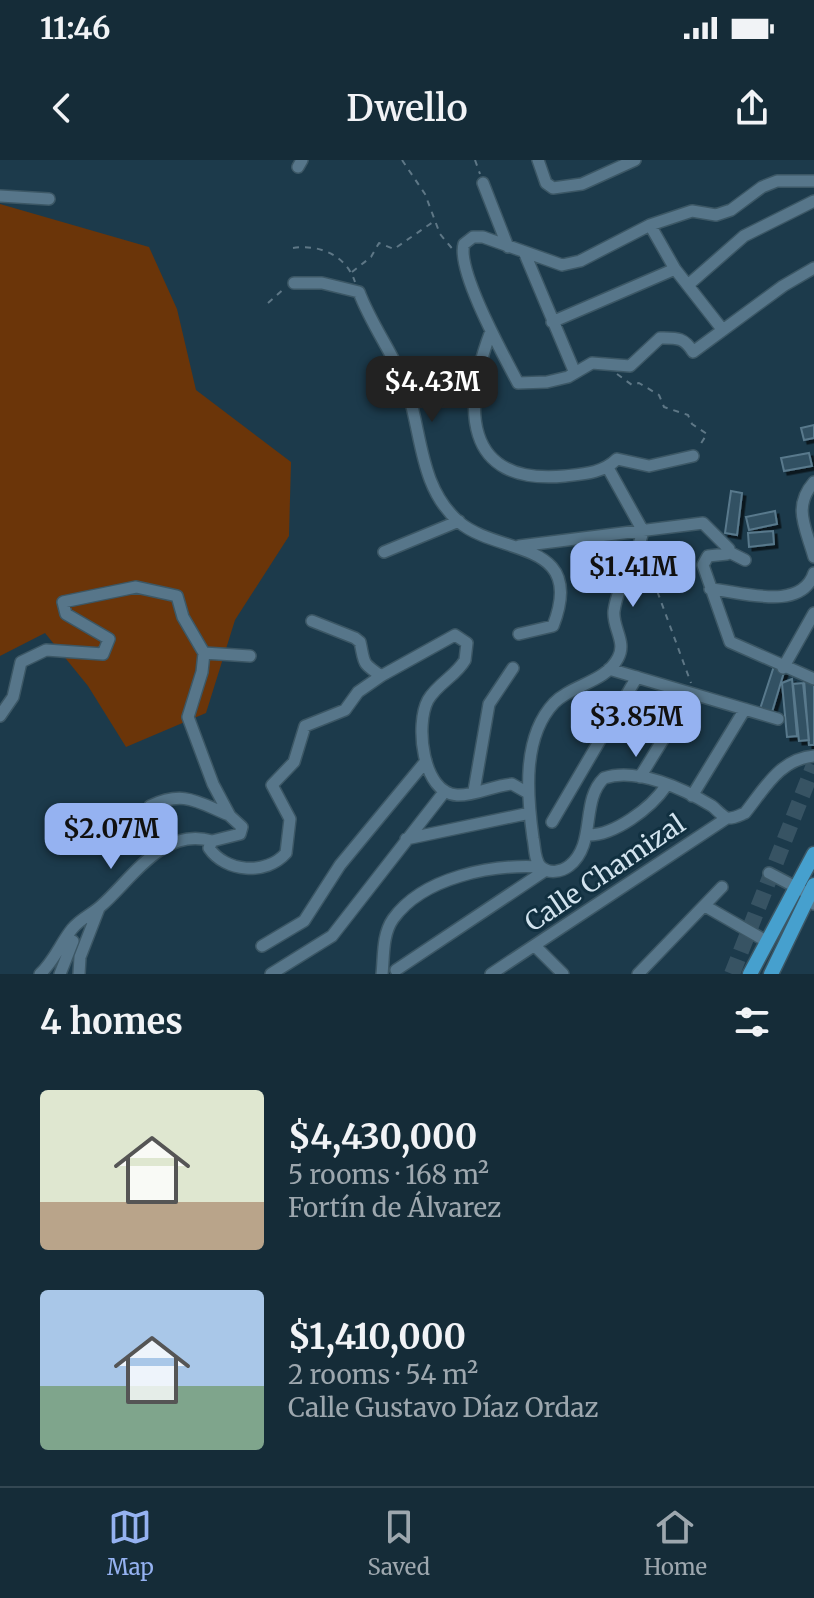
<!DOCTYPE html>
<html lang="en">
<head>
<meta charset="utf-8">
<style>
	body { margin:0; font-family:Merriweather,serif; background:#1e3440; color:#f1f3f6; height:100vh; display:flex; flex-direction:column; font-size:30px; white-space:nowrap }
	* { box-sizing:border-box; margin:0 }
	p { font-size:26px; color:#9da7ae }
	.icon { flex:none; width:44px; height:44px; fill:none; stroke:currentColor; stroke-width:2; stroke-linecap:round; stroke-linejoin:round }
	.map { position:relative; height:814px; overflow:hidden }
	.panel { display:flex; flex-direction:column; background:#152c38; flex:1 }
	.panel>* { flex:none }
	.price { position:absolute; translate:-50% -68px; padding:0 18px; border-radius:16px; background:#95b2f1; color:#111; font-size:26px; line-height:52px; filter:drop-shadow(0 2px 4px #0008) }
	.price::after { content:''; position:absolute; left:50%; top:48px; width:24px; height:18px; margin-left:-12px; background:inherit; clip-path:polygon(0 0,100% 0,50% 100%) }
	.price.on { background:#222; color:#fff }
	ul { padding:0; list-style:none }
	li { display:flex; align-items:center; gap:24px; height:200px; padding:0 40px }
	li span { display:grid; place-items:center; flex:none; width:224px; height:160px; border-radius:8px; color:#555 }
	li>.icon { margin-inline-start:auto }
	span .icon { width:96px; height:96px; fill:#fffc; stroke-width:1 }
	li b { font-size:34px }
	h2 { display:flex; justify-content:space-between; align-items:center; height:96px; padding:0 40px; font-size:34px }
	.status { display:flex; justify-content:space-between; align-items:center; height:56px; padding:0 40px; background:#152c38; direction:ltr }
	.status svg { height:22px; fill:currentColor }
	header { display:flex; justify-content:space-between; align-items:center; height:104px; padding:0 40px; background:#152c38; font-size:36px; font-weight:600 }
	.menu { display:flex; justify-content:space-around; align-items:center; height:112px; border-top:2px solid #344853; background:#152c38; font-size:22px; color:#9da7ae }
	.menu a { display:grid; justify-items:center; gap:4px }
	.menu .on { color:#95b2f1 }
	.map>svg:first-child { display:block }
	.green { fill:#6b3509 }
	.building { fill:#335163; stroke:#59798c; stroke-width:2; filter:url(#shadow) }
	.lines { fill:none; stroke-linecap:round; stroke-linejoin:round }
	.highway-tunnel { stroke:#375363; stroke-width:16; stroke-dasharray:16 8; stroke-linecap:butt }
	.minor-casing { stroke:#3c5765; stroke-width:14 }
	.major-casing { stroke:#3c5765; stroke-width:17 }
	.path { stroke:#5e7786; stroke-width:2; stroke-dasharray:6 6; stroke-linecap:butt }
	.minor { stroke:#57768a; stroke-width:11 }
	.major { stroke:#46a0ce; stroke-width:14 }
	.labels { text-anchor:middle; stroke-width:6; stroke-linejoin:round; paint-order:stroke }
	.street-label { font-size:26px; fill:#d2e3ee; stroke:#113040 }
</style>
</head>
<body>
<div class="status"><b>11:46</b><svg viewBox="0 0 49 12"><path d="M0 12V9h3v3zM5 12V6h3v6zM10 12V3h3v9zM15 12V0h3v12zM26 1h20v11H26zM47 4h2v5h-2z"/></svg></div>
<header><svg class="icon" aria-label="back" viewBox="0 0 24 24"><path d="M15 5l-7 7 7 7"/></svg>Dwello<svg class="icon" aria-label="share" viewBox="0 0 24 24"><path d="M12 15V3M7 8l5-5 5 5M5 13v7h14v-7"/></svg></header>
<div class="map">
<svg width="814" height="814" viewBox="0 0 814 814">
	<defs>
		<filter id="shadow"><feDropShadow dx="3.5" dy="3.5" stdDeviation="0" flood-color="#0009"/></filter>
	</defs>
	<rect width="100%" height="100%" fill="#1c3a4b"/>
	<path class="green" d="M0 44 149 87 177 149 196 230 291 302 289 376 235 460 206 553 126 587 88 526 45 473 0 496Z"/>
	<path class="building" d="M814 265V278L804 280 801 268Z
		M809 293 812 306 784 311 781 298Z
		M731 331 742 333 737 375 725 373Z
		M775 351 777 364 749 370 746 357Z
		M773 371 774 384 749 387 748 373Z
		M774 506 785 509 772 552 760 549Z
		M792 519 797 576 787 577 782 523Z
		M804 519 814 521V585H809Z
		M803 523 809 580 799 581 793 524Z"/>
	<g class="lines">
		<path class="highway-tunnel" d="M732 814 814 605"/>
		<g class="minor-casing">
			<path id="minor" d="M538 0 546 23 553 28 582 24 635 0
				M298 7 302 0
				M814 21H777L762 27 731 50 716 55 692 51 650 65 580 101 562 105 483 77H473L464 84C456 110 504 196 518 223L547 222 568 217 592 203 630 206 660 178C677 178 684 177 693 192L783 126 814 108
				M483 23 508 87
				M0 36 49 39
				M650 65 675 109 722 169
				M525 94 575 213
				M294 123H322L359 132C372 167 396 197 408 232 422 276 420 328 459 362 499 396 587 379 553 466L519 474
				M688 125 744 76 814 41
				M552 162 675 109
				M491 171C463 245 461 326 565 316 584 314 603 313 617 299L649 306 693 296
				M608 308 643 371C637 398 618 423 614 451 612 467 627 482 618 498 606 522 571 525 554 543 522 577 527 635 533 678 535 686 534 700 541 707 549 714 561 712 569 706 597 684 580 641 604 618 637 607 684 629 712 646 716 649 722 656 727 658 733 659 740 655 745 653 765 628 780 599 814 596
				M814 322C792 347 806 368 814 397
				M519 386 703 363 729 389 727 394 708 396 703 405 730 482 814 519
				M384 392 459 361
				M729 392 745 400
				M710 429C740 431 801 453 814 413
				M312 461 355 478 360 482C365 504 361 502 381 516
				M204 493 250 496
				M783 508 814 453
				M609 509 778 559
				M0 556 13 537 21 502 46 490 103 494 109 479 66 454 63 442 136 427 177 436 183 457 204 493 202 512 188 557 213 624 230 656 242 667 240 674 212 681 209 688C225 712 266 716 286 693L290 659 272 625 294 602 305 566 345 550 358 532 381 516 455 475 467 483 465 500C456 516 438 523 428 540 415 564 422 633 457 635 475 636 494 625 512 624L528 633
				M640 617 691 534
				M474 631 489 544 513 508
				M692 636 745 549
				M150 646C184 630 197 642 229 655
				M552 662 637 517
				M587 675C614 676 651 648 666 626
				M406 679 530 653
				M769 713 809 734 814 744
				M705 746 766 781
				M262 786 304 761 340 705 426 601
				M535 786 563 814
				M396 810 546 710
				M40 814C55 800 60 784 72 769 81 758 91 755 101 746 132 719 163 666 212 681
				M60 814 73 781
				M79 814 80 797 99 748
				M271 814 332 776 445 631
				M382 814C384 796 382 775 393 759 423 717 492 704 541 707
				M491 814 727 658
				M638 814 722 727"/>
		</g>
		<g class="major-casing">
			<path id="major" d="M750 814 814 694
				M771 814 814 725"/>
		</g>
		<path class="path" d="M402 0 425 34 440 74 455 92
			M475 0 480 14
			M293 88C319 84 346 95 355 122
			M352 112 371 97 379 83 394 89 433 62
			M268 143 285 128
			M617 214 632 225 639 223 659 235 664 247 688 255 692 264 707 274 698 288
			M645 398 691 523"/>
		<use href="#minor" class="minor"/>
		<use href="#major" class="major"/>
	</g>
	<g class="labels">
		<g class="street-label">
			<text transform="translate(605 713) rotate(-34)" y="9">Calle Chamizal</text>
		</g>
	</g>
</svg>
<b class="price on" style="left:432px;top:264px">$4.43M</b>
<b class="price" style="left:633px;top:449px">$1.41M</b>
<b class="price" style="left:636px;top:599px">$3.85M</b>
<b class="price" style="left:111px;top:711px">$2.07M</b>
</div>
<section class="panel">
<h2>4 homes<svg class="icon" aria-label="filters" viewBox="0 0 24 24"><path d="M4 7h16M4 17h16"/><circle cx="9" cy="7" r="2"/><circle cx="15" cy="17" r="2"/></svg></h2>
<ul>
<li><span style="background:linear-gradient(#dfe7d0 70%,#b9a48a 0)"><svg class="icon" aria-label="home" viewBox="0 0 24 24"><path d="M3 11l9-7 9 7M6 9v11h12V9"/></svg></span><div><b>$4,430,000</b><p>5 rooms · 168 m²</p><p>Fortín de Álvarez</p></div></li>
<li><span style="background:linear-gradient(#a9c7e8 60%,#7fa58c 0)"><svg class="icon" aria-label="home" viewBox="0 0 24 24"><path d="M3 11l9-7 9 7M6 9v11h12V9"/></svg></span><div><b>$1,410,000</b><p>2 rooms · 54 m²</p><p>Calle Gustavo Díaz Ordaz</p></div></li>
</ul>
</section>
<nav class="menu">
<a class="on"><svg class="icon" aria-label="map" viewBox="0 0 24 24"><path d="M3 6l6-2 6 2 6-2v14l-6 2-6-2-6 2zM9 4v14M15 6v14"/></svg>Map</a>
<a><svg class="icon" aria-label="saved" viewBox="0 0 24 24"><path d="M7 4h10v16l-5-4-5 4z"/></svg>Saved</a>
<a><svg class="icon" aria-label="home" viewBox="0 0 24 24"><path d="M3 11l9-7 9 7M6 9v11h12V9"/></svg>Home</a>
</nav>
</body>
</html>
